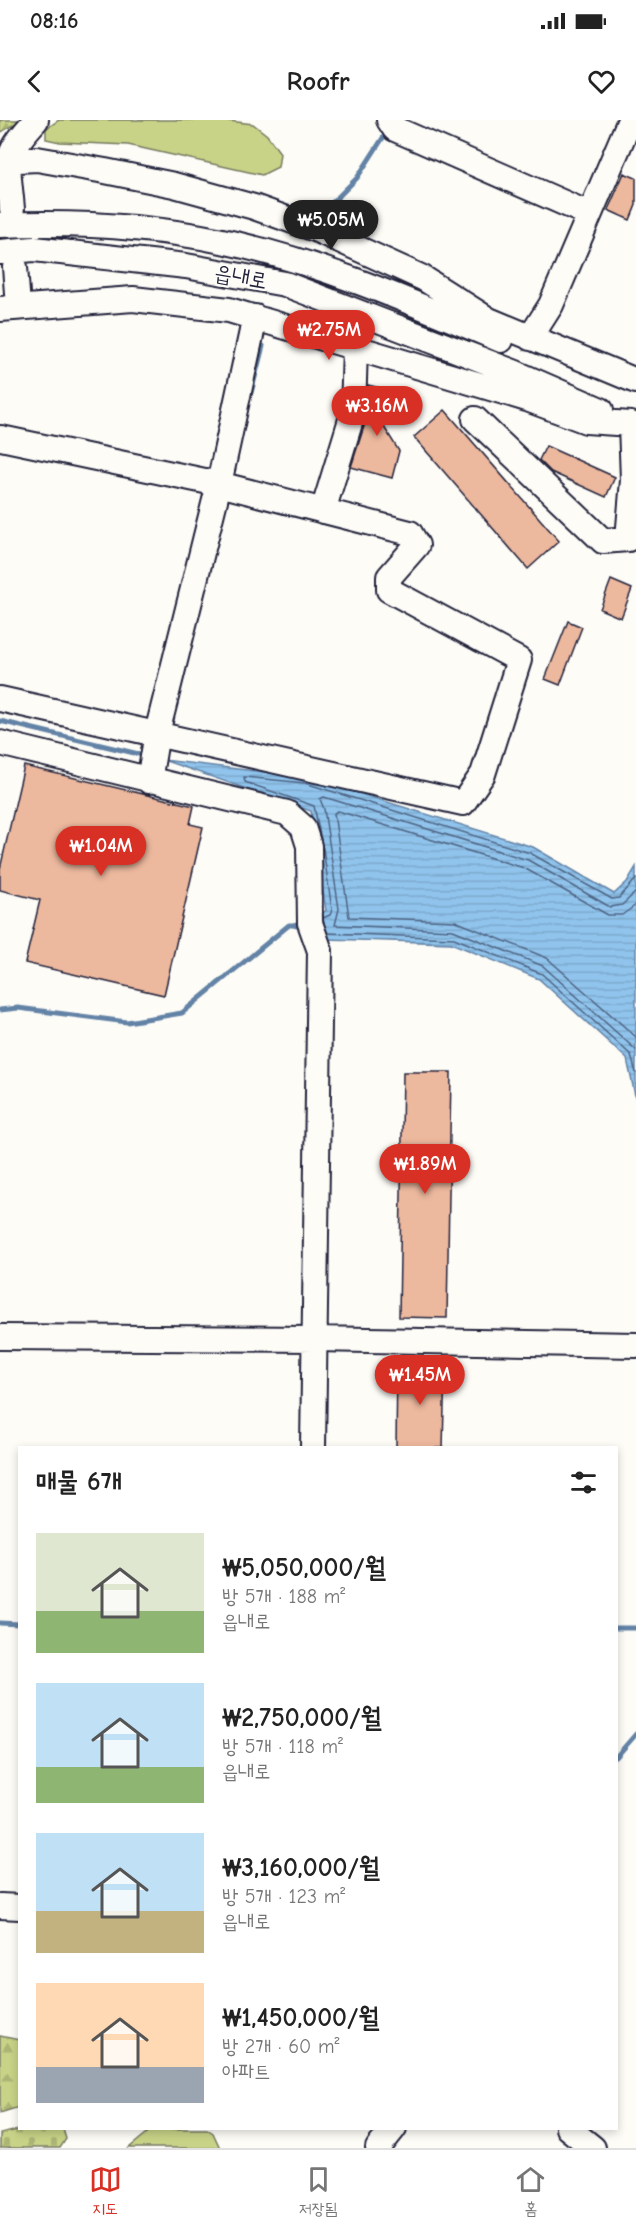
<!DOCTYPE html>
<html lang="ko">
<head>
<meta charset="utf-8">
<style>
	body { margin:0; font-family:"Comic Neue","Poor Story",sans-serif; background:#f6f6f6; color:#222; height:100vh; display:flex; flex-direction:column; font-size:22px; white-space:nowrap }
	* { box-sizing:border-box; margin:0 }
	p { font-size:20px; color:#767676 }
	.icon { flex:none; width:33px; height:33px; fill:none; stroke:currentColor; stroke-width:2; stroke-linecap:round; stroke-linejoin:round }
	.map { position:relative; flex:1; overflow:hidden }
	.details { position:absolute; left:18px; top:1326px; width:600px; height:684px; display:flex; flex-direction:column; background:#fff; border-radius:0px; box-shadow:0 3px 9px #0003 }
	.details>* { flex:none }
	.price { position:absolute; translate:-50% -51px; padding:0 14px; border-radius:21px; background:#d93025; color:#fff; font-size:20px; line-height:39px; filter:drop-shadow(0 2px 3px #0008) }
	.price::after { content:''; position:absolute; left:50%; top:36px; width:18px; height:14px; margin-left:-9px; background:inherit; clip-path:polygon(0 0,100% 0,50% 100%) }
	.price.selected { background:#222; color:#fff }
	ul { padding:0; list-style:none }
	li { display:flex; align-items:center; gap:18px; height:150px; padding:0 18px }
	li span { display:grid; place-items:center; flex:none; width:168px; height:120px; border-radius:0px; color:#555 }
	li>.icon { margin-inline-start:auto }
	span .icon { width:72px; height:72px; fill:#fffc; stroke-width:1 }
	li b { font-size:26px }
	h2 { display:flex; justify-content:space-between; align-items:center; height:72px; padding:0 18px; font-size:26px }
	.status { display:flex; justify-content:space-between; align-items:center; height:42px; padding:0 30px; background:#fff; direction:ltr }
	.status svg { height:16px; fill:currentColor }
	header { display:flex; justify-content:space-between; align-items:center; height:78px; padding:0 18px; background:#fff; font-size:27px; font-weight:800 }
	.tabs { display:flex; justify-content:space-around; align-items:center; height:84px; border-top:2px solid #e0e0e0; background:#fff; font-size:16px; color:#767676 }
	.tabs a { display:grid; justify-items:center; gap:3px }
	.tabs .selected { color:#d93025 }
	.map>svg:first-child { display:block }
	.grass { fill:#c8d387; stroke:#757a61; stroke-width:1.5 }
	.forest { fill:url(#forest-firs); stroke:#757a61; stroke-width:1.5 }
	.cemetery { fill:url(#cemetery-stones); stroke:#757a61; stroke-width:1.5 }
	.water { fill:url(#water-rules); stroke:#6483a6; stroke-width:1.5 }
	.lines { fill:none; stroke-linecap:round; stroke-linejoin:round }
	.shore { stroke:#4e6382; stroke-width:1.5 }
	.stream { stroke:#6483a6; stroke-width:5 }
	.building { fill:#ecb89e; stroke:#22223b; stroke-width:1.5 }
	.minor-casing { stroke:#22223b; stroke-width:28 }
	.minor { stroke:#fdfcf7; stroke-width:24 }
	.labels { text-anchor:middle; stroke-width:4.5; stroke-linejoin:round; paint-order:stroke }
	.street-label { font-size:22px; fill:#22223b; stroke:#fdfcf7 }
</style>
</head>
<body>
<div class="status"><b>08:16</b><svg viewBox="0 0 49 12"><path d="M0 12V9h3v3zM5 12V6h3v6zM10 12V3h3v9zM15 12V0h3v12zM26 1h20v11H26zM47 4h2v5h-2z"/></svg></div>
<header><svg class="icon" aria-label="back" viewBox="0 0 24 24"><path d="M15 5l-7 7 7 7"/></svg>Roofr<svg class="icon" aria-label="heart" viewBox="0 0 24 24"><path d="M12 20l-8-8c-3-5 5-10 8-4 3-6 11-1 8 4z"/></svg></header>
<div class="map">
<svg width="636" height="2028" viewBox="0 0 636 2028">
	<defs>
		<pattern id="forest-firs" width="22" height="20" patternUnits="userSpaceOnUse" patternTransform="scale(1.5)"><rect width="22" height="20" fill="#c8d387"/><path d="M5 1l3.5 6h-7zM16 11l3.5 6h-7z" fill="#acb575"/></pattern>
		<pattern id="cemetery-stones" width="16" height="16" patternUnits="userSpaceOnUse" patternTransform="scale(1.5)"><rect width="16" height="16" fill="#c8d387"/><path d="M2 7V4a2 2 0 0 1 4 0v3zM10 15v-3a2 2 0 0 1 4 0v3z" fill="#acb575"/></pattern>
		<pattern id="water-rules" width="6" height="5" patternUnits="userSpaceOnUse" patternTransform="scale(1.5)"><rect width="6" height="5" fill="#90c4ed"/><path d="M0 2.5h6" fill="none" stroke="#7ca8cc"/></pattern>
	</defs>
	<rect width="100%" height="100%" fill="#fdfcf7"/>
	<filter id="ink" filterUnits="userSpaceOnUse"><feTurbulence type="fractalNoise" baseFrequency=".0167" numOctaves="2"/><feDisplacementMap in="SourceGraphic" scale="12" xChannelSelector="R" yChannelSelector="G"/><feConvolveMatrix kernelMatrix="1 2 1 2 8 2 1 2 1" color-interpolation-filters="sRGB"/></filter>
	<g filter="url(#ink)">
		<path class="grass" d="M59 0H221L253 4 267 15 280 33 278 47 262 55 128 25 60 22 46 19V9Z
			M152 2009H207L213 2013 220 2028H129Z"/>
		<path class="forest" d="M0 0H21L0 13Z
			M0 1916 20 1920 19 1987 0 1993Z"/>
		<path class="cemetery" d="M22 2009H63L66 2019 60 2028H0V2014Z"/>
		<path class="water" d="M163 640 306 657 533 727 614 774 627 762 636 747V980L627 939 539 859 451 823 326 819 289 805 326 791 311 691Z"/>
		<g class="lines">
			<path class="shore" d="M321 720 314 686 245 662 244 657 305 663 530 733 612 779 619 778 636 759
				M323 728 332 790 330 795 323 798
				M636 772 622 785 610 787 528 740 324 677 320 679 324 689 339 789 335 805 453 810 543 846 636 930
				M636 785 622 795H608L524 748 338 691 334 693 349 797 455 801 547 838 636 917
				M328 813 454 818 542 854 631 935 636 953"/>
			<path class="stream" d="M323 92 357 58 388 10
				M251 273 263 226
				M0 601 147 636
				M0 890 18 888 127 902 182 893 289 805H295
				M0 1503 20 1504
				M616 1508H636
				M616 1637 636 1614"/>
		</g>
		<path class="building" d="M624 53 636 58V85L630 100 608 90Z
			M368 265 393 271 384 307 399 331 392 358 351 347 367 297Z
			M445 290 559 421 528 449 414 317Z
			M546 326 615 357 606 377 551 352 539 340Z
			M611 460 632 469 621 498 600 489Z
			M568 501 582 507 560 565 545 559Z
			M24 646 194 686 190 704 203 707 164 875 25 843 40 780 0 770V749Z
			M403 952H451L447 1198 399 1197Z
			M397 1244H445L443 1328H396Z"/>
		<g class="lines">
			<g class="minor-casing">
				<path id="minor" d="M389 0 395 9 589 94
					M0 41 37 39 105 51 174 65 254 87 315 109 423 158 489 200 636 261
					M12 89C8 41 1 38 36 0
					M0 105C74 102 149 106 222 121 318 141 411 182 501 220
					M0 132 34 129 186 146 285 164 516 253 601 290
					M15 147 18 186
					M0 189 133 179 229 190 527 279 586 301 631 304 633 360 628 419 603 421 475 299
					M530 218 551 185 630 0
					M323 391 353 293 355 227
					M0 579 463 683 483 654 519 540 389 470V457L417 425 410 413 219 364 1 318
					M0 623 287 693 303 707 309 726 310 803 320 831 313 1328
					M149 661 157 613 219 364 255 197
					M0 1217 315 1219 636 1225
					M0 1786 20 1787
					M568 2008 593 2028
					M378 2028 394 2008"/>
			</g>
			<use href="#minor" class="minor"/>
		</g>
	</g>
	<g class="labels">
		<g class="street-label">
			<text transform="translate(241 156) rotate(10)" y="8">읍내로</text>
		</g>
	</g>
</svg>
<b class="price selected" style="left:331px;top:131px">₩5.05M</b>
<b class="price" style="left:329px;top:241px">₩2.75M</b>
<b class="price" style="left:377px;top:317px">₩3.16M</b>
<b class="price" style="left:101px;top:757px">₩1.04M</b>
<b class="price" style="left:425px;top:1075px">₩1.89M</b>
<b class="price" style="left:420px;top:1286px">₩1.45M</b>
<section class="details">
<h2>매물 6개<svg class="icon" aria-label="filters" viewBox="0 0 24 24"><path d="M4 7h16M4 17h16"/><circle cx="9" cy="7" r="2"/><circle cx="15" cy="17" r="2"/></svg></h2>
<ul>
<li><span style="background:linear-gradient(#dfe7d0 65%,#8fb573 0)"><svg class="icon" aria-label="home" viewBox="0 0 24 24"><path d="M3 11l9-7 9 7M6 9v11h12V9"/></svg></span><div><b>₩5,050,000/월</b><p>방 5개 · 188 m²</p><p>읍내로</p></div></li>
<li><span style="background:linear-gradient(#bfe0f5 70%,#8fb573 0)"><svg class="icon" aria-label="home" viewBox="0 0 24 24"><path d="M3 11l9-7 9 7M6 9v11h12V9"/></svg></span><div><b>₩2,750,000/월</b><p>방 5개 · 118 m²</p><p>읍내로</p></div></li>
<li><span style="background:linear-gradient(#bfe0f5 65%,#c2b280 0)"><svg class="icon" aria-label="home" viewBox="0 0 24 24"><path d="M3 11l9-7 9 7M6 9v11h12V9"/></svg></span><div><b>₩3,160,000/월</b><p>방 5개 · 123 m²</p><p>읍내로</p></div></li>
<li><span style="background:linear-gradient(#ffd9b3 70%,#9aa5b1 0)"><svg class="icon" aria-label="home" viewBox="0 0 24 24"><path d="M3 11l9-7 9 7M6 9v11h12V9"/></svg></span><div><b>₩1,450,000/월</b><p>방 2개 · 60 m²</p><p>아파트</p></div></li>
</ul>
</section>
</div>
<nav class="tabs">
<a class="selected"><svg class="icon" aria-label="map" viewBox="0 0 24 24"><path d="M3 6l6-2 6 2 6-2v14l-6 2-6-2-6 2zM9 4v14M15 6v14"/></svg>지도</a>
<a><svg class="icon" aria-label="saved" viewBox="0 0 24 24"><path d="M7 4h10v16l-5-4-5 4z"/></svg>저장됨</a>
<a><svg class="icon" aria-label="home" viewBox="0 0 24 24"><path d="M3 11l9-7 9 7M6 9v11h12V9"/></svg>홈</a>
</nav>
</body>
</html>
